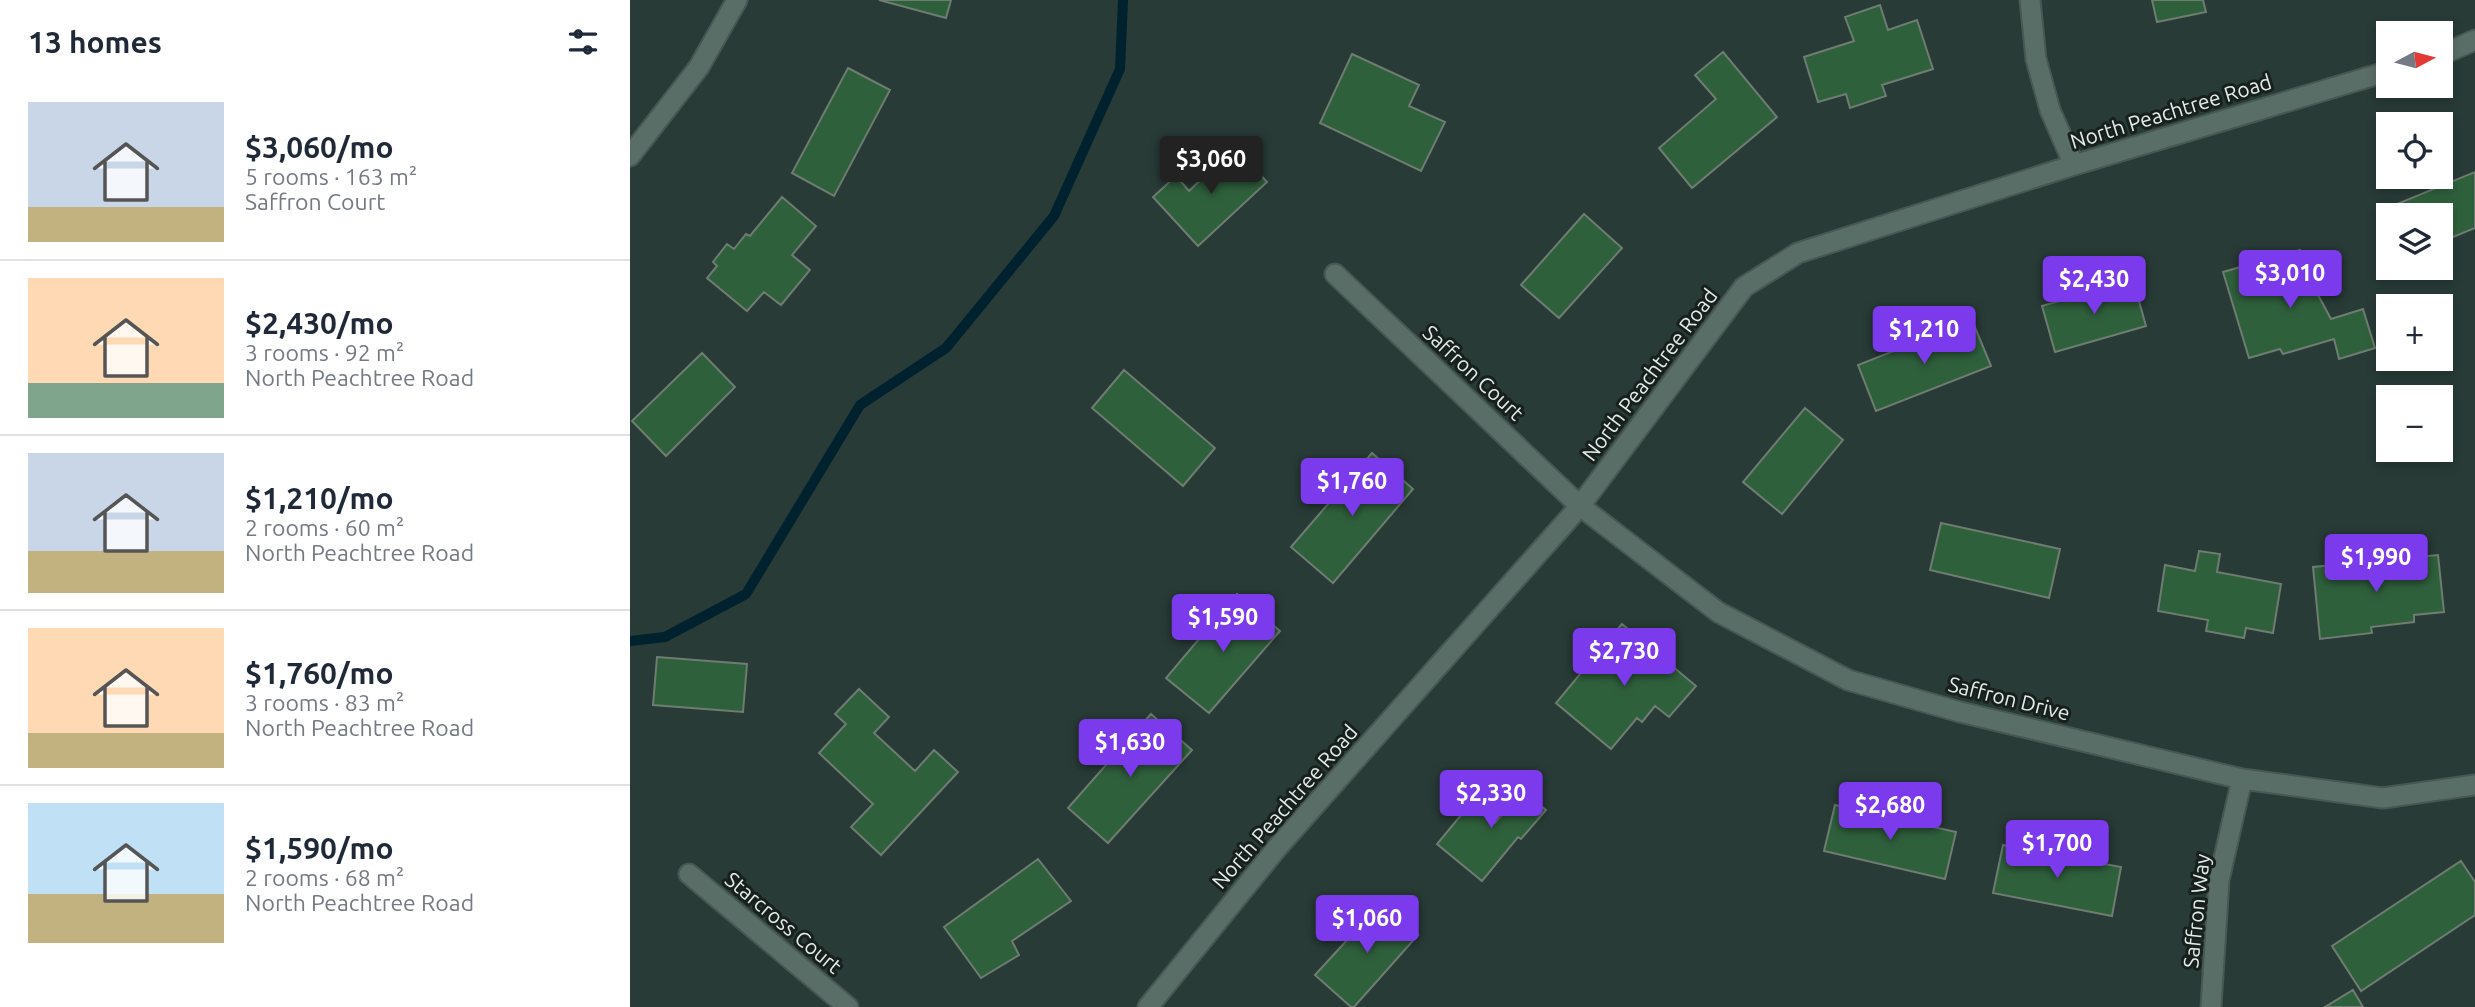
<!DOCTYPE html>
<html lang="en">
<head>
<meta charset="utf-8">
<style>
	body { margin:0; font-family:Ubuntu,sans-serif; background:#f6f6f7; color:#1f2937; height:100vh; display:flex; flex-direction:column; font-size:26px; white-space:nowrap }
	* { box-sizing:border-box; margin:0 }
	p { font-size:23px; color:#747a83 }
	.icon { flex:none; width:38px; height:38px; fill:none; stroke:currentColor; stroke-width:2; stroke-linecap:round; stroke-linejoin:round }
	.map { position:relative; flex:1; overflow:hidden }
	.drawer { display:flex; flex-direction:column; background:#fff; width:630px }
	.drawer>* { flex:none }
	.needle { width:46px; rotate:83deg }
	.tools { position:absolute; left:1746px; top:21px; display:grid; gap:14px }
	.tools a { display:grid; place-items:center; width:77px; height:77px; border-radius:0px; background:#fff; box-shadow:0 4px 10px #0003; font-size:35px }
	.price { position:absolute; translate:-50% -60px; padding:0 16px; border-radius:7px; background:#7c3aed; color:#fff; font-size:23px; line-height:46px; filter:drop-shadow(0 2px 4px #0008) }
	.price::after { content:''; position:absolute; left:50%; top:42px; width:21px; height:16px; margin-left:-10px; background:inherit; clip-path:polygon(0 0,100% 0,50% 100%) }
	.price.selected { background:#222; color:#fff }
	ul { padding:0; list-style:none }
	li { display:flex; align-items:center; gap:21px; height:175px; padding:0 28px }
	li+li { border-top:2px solid #e0e1e3 }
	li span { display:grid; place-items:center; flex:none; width:196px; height:140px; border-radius:0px; color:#555 }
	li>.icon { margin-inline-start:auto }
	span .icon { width:84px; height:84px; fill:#fffc; stroke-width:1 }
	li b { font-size:30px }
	h2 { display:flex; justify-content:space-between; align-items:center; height:84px; padding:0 28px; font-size:30px }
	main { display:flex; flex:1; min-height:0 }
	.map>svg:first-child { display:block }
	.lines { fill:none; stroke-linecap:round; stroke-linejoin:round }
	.stream { stroke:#00212e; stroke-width:10 }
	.building { fill:#2f603c; stroke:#6e7c71; stroke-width:2 }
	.minor-casing { stroke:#475752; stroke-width:23 }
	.minor { stroke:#5a6e68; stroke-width:19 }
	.labels { text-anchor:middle; stroke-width:6; stroke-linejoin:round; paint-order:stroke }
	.street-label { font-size:21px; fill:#e2ede9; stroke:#18201d }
</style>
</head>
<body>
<main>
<section class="drawer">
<h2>13 homes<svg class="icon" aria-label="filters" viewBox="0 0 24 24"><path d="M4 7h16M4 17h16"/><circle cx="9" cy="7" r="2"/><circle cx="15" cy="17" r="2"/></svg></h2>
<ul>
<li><span style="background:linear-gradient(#c9d6e8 75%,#c2b280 0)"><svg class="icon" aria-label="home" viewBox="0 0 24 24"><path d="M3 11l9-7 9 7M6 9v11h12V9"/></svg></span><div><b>$3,060/mo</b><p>5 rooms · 163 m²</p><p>Saffron Court</p></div></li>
<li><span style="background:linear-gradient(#ffd9b3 75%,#7fa58c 0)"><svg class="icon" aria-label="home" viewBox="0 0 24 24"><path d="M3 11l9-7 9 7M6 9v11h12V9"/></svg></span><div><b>$2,430/mo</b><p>3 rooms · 92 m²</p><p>North Peachtree Road</p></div></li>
<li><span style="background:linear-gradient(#c9d6e8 70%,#c2b280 0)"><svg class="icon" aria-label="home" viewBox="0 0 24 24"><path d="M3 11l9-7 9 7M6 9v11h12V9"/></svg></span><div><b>$1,210/mo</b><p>2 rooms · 60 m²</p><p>North Peachtree Road</p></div></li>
<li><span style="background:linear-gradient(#ffd9b3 75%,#c2b280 0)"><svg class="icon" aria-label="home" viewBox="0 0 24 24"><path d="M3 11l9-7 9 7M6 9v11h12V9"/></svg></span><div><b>$1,760/mo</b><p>3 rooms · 83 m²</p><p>North Peachtree Road</p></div></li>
<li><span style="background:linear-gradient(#bfe0f5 65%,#c2b280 0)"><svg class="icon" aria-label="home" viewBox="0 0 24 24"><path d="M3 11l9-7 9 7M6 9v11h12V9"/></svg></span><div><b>$1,590/mo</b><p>2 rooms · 68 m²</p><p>North Peachtree Road</p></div></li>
</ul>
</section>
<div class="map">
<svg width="1845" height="1007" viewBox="0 0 1845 1007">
	<rect width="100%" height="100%" fill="#283b36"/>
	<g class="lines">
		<path class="stream" d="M0 641 35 637 116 594 230 405 316 348 424 216 490 69 493 0"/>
	</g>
	<path class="building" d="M249 0H321L316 18Z
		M1522 0H1573L1576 12 1527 22Z
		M1250 5 1258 30 1287 20 1303 69 1252 85 1256 96 1220 108 1216 94 1188 102 1174 57 1224 41 1215 17Z
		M1093 52 1147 117 1062 188 1029 148 1086 99 1065 75Z
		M722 54 789 85 779 106 815 122 791 171 690 123Z
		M218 68 260 90 204 196 162 173Z
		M605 147 637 182 568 246 523 197 546 176 559 191Z
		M1845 172V228L1811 242V215H1772L1767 204Z
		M152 197 186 226 162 255 180 270 151 305 134 292 117 311 77 278 87 266 83 262 97 244 104 249 116 234 120 236Z
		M954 214 992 248 929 318 891 285Z
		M1670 250 1680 280 1701 319 1733 309 1745 348 1709 359 1704 339 1653 354 1650 349 1619 358 1593 272Z
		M1503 280 1516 326 1425 352 1412 306Z
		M1342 320 1361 366 1246 411 1228 365Z
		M72 353 105 387 36 456 2 421Z
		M494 370 585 448 553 486 462 408Z
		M1175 408 1213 440 1152 514 1113 482Z
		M742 453 783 489 703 583 661 547Z
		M1311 523 1430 549 1419 598 1300 570Z
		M1569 551 1590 554 1587 572 1651 584 1643 633 1616 628 1614 638 1576 631 1578 620 1528 611 1535 565 1565 571Z
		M1808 555 1814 612 1784 615V622L1741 627 1742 633 1690 639 1683 567Z
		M607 594 650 631 579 713 536 678Z
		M992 624 1066 686 1039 717 1025 706 1012 722 1007 718 981 749 926 703 955 668 963 673 967 669 960 661Z
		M27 657 117 664 113 712 23 705Z
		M229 689 259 717 244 733 285 771 304 750 328 772 251 855 221 827 243 804 189 753 216 724 205 714Z
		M521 714 562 750 478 843 438 808Z
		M880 780 916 810 891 839 888 837 852 881 807 844 841 803 865 823 871 816 859 806Z
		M1205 805 1326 832 1315 879 1194 851Z
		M1373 845 1491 867 1482 916 1363 893Z
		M408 859 441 901 382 941 389 955 351 978 314 927Z
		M1831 861 1845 882V915L1731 991 1702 946Z
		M752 902 788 935 724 1007H721L685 975Z
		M1723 990 1733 1007H1695Z"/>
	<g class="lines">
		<g class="minor-casing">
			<path id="minor" d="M1400 0 1406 59 1420 110 1444 165
				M1811 55 1845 40
				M0 156 69 67 107 0
				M705 274 950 506 1088 612 1218 680 1330 712 1612 779 1753 798 1845 785
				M59 874 218 1007
				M518 1007 647 848 950 506 1114 287 1168 253 1444 165 1759 71
				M1581 1007 1589 880 1612 779"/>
		</g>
		<use href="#minor" class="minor"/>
	</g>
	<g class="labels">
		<g class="street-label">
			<text transform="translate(1541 112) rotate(-17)" y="7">North Peachtree Road</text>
			<text transform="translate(843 373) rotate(43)" y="7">Saffron Court</text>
			<text transform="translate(1020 375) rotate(-53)" y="7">North Peachtree Road</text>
			<text transform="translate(1379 699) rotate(14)" y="7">Saffron Drive</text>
			<text transform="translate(655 807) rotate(-49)" y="7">North Peachtree Road</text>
			<text transform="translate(1567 911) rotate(-84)" y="7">Saffron Way</text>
			<text transform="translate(153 923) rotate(40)" y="7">Starcross Court</text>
		</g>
	</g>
</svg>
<div class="tools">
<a><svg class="needle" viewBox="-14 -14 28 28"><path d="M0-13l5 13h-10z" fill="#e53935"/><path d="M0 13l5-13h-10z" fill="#747a83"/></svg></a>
<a><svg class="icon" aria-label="locate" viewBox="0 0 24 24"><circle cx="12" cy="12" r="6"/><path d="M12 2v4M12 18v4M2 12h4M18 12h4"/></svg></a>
<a><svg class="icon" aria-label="layers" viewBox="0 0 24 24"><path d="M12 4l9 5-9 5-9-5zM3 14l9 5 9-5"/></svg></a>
<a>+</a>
<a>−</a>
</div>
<b class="price selected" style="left:581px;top:196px">$3,060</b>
<b class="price" style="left:1660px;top:310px">$3,010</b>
<b class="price" style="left:1464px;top:316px">$2,430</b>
<b class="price" style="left:1294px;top:366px">$1,210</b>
<b class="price" style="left:722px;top:518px">$1,760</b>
<b class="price" style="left:1746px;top:594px">$1,990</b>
<b class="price" style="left:593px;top:654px">$1,590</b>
<b class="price" style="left:994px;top:688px">$2,730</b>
<b class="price" style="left:500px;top:779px">$1,630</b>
<b class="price" style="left:861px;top:830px">$2,330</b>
<b class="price" style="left:1260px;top:842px">$2,680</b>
<b class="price" style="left:1427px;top:880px">$1,700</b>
<b class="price" style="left:737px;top:955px">$1,060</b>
</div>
</main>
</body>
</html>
